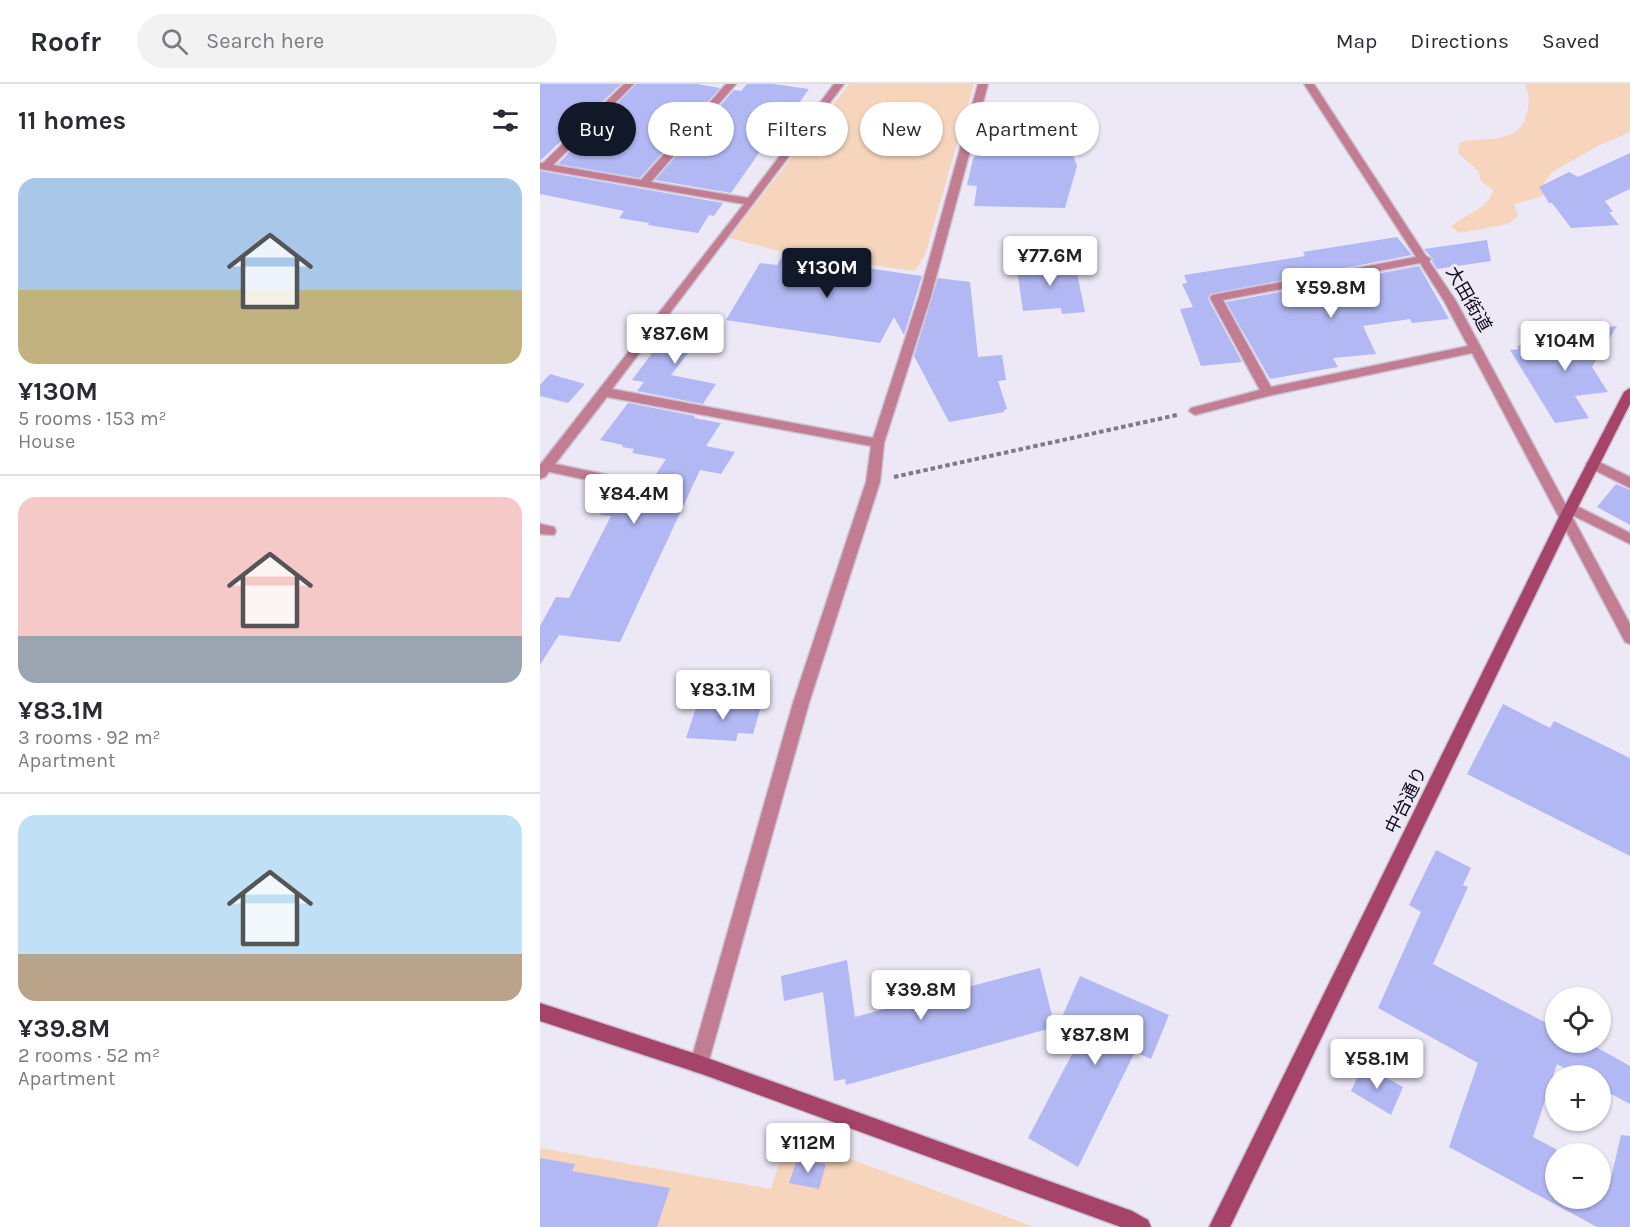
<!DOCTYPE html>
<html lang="en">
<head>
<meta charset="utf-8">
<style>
	body { margin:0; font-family:Karla,"Noto Sans JP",sans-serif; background:#f2f2f3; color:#2b2b33; height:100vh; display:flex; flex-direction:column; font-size:22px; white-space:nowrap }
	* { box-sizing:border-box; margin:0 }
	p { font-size:20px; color:#7c7c81 }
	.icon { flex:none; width:33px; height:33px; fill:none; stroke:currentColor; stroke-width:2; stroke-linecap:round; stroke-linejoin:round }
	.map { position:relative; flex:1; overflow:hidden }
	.drawer { display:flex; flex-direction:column; background:#fff; width:540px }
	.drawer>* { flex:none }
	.hud { position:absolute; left:18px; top:18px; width:570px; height:54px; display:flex; gap:12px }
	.buttons { position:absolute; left:1005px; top:903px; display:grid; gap:12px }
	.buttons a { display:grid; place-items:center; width:66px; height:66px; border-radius:50%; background:#fff; box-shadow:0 2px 4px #0004; font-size:30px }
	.price { position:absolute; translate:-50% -51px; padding:0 14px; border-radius:6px; background:#fff; color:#222; font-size:20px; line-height:39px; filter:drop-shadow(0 2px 3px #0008) }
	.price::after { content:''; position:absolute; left:50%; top:36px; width:18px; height:14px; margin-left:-9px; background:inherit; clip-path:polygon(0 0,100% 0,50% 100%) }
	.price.on { background:#111827; color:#fff }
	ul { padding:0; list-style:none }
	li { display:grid; align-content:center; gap:12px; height:318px; padding:0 18px }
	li+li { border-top:2px solid #e1e1e2 }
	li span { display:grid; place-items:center; height:186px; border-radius:18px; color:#555 }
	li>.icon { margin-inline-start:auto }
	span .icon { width:108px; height:108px; fill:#fffc; stroke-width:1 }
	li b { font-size:26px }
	h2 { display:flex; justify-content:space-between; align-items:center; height:72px; padding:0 18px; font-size:26px }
	.chip { padding:0 21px; border-radius:27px; background:#fff; box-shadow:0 2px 4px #0004; font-size:21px; line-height:54px }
	.chip.on { background:#111827; color:#fff }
	header { display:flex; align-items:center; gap:36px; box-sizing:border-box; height:84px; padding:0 30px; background:#fff; border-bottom:2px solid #e1e1e2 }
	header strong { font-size:28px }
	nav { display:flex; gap:33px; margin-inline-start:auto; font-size:21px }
	.search { width:420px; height:54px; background:#f2f2f3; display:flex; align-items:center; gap:15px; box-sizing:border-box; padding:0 21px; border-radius:33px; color:#7c7c81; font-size:22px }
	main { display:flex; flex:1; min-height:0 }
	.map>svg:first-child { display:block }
	.green { fill:#f6d5bc }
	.building { fill:#b2b8f3 }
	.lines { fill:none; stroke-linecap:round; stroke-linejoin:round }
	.lane-casing { stroke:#cac4d3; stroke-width:3 }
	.street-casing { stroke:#cac4d3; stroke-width:3 }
	.secondary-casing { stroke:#cac4d3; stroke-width:3 }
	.path { stroke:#7f778a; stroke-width:4; stroke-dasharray:4.5 3; stroke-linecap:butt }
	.lane { fill:#c27d92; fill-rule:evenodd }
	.street { fill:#c27d92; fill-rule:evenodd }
	.secondary { fill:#a64368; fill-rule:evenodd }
	.labels { text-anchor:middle; stroke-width:6; stroke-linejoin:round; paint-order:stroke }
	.street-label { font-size:18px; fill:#10061d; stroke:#ede8f6 }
</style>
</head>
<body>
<header>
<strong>Roofr</strong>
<div class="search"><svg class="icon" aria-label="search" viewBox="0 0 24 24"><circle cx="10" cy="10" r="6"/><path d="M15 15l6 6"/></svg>Search here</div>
<nav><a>Map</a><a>Directions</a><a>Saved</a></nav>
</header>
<main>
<section class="drawer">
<h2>11 homes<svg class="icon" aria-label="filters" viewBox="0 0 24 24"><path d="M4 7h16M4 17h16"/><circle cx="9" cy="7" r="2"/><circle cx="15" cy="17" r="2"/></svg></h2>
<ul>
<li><span style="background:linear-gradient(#a9c7e8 60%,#c2b280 0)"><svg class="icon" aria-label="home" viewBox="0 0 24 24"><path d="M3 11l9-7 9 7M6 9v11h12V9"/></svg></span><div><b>¥130M</b><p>5 rooms · 153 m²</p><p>House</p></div></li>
<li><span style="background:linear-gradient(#f6c9c9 75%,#9aa5b1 0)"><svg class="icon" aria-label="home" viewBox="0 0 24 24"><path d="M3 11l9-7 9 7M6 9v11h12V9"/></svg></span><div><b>¥83.1M</b><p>3 rooms · 92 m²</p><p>Apartment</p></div></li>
<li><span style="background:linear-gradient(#bfe0f5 75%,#b9a48a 0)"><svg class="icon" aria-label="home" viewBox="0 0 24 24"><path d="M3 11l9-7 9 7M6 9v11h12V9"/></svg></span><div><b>¥39.8M</b><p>2 rooms · 52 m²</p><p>Apartment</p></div></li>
</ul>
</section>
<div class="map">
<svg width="1090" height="1143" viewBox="0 0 1090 1143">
	<rect width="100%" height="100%" fill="#ede8f6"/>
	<path class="green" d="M309 0H434L385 171 375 187 247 169 189 154Z
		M985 0H1090V48L1058 62 1012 88 1000 105 1004 112 974 120 978 132 968 140 920 149 911 143C925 129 947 127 953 106L941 97 938 87 920 71 918 67 920 58C948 52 980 62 987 28 990 17 989 11 985 0Z
		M248 1052 494 1143H0V1064L231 1105Z"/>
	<path class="building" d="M0 0H81L0 77Z
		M96 0H157L180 4 100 94 18 80Z
		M207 0H233L269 5 241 44 237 43 191 109 115 96 194 6 201 7Z
		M491 21 506 47 524 45 537 82 525 124 434 122 437 102 427 101 433 75 443 61 467 58 451 28Z
		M1090 69V105L1065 117 1073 128H1069L1079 141 1031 144 1012 119H1009L999 103 1029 88 1038 93Z
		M0 87 183 119 174 132 169 131 158 149 108 141 109 139 79 134 84 127 0 110Z
		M857 153 872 171 670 210 668 215 702 278 661 282 640 225 653 223 642 200 647 199 644 191 740 176 765 172 763 168Z
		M947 156 951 177 897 185 892 177 893 175 884 165Z
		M243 172 382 192 364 251 354 233 340 259 186 236 220 179 237 181Z
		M476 179H535L545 228 522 230 521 224 483 227Z
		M879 182 909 235 872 239 870 235 823 242 836 270 793 274 798 283 730 295 686 218Z
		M398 194 430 198 438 273 462 271 466 296 458 297 467 325 464 326V328L409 338 374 272Z
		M139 233 171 240 131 291 176 300 163 320 97 307 104 298 92 296Z
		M1077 242 1052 283 1068 308 1035 312 1049 334 1015 339 970 266 979 265 977 262 1007 259 1026 264 1035 248Z
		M10 290 45 300 28 319 0 312V301Z
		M88 319 155 332 154 334 181 339 166 362 195 368 181 390 160 386 80 558 19 551 0 581V542L16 513 29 514 71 432 60 431 71 411 99 414 102 410 130 416 139 409 130 402 111 398 126 375 92 369 94 365 82 363 83 361 60 356Z
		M1076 400 1090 406V441L1057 423Z
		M158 618 221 622 213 650 198 649 196 657 146 654Z
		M963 620 1010 644 1014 637 1090 674V772L927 690Z
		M896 766 931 784 923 801 928 803 893 880 1016 944V958H1047L1090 982V1020L1060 1004V992H1038L1017 980 993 1053 1016 1065V1114H1060V1089L1071 1094 1081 1051 1090 1052V1143H1057L909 1063 938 979 838 924 881 828 869 821Z
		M307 876 315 933 500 884 515 943 306 1001 305 995 294 997 283 908 244 917 241 892Z
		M540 892 629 931 611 975 595 968 538 1083 488 1054 551 934 518 942Z
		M823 981 863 1003 851 1031 811 1007Z
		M0 1074 35 1080 32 1087 130 1104 117 1143H0Z
		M257 1075 286 1080 279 1105 249 1099Z"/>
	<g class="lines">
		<g class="lane-casing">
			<path id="lane" d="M1053 375 1090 393V404L1048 383 1046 380 1048 377Z
				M6 378 130 404 137 409 130 414 1 386V380Z
				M1031 419 1090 449V460L1026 428 1024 424 1026 420Z
				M0 440 14 443 16 447 14 451 0 450Z"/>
		</g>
		<g class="street-casing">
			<path id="street" d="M84 0H94L13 81 101 96 186 0H196L111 98 208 114 294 0H304L72 305 333 354 379 212 438 0H448L391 212 344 359 340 398 269 619 168 980 166 987 159 989 152 987 150 980 253 619 326 398 331 362 67 313 5 393 0 395V381L204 120 0 85V79H3Z
				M764 0H774L886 172 891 175 889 177 916 217 1090 540V560L1085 558 932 269 728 312 655 331 649 327 651 324 720 306 670 214 672 211 876 173ZM880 179 904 217 928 262 731 303 683 216Z"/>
		</g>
		<g class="secondary-casing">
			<path id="secondary" d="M1090 304V320L1033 433 690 1143H669L1019 433 1084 308Z
				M0 919 159 971 592 1127 608 1136 611 1143H581L159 989 0 937Z"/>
		</g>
		<path class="path" d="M354 393 637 331"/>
		<use href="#lane" class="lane"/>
		<use href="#street" class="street"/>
		<use href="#secondary" class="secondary"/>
	</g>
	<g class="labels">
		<g class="street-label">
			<text transform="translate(929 215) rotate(60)" y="6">大田街道</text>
			<text transform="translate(866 716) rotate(-64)" y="6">中台通り</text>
		</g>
	</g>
</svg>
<div class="buttons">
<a><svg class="icon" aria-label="locate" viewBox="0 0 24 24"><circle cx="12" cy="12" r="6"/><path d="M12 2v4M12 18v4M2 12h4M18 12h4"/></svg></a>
<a>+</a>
<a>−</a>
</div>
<b class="price" style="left:510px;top:203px">¥77.6M</b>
<b class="price on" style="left:287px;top:215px">¥130M</b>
<b class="price" style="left:791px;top:235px">¥59.8M</b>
<b class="price" style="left:135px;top:281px">¥87.6M</b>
<b class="price" style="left:1025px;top:288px">¥104M</b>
<b class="price" style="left:94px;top:441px">¥84.4M</b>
<b class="price" style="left:183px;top:637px">¥83.1M</b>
<b class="price" style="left:381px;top:937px">¥39.8M</b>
<b class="price" style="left:555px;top:982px">¥87.8M</b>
<b class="price" style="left:837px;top:1006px">¥58.1M</b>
<b class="price" style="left:268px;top:1090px">¥112M</b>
<div class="hud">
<a class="chip on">Buy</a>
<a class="chip">Rent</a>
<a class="chip">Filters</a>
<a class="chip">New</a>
<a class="chip">Apartment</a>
</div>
</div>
</main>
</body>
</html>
